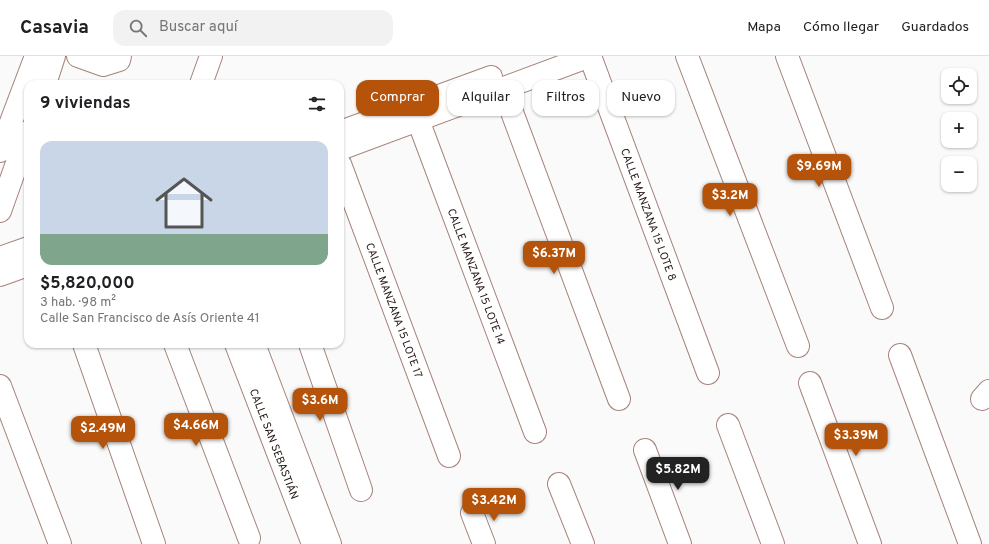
<!DOCTYPE html>
<html lang="es">
<head>
<meta charset="utf-8">
<style>
	body { margin:0; font-family:Overpass,sans-serif; background:#f2f2f2; color:#202124; height:100vh; display:flex; flex-direction:column; font-size:15px; white-space:nowrap }
	* { box-sizing:border-box; margin:0 }
	p { font-size:13px; color:#757577 }
	.icon { flex:none; width:22px; height:22px; fill:none; stroke:currentColor; stroke-width:2; stroke-linecap:round; stroke-linejoin:round }
	.map { position:relative; flex:1; overflow:hidden }
	.side { position:absolute; left:24px; top:24px; width:320px; height:268px; display:flex; flex-direction:column; background:#fff; border-radius:12px; box-shadow:0 1px 3px #0004 }
	.side>* { flex:none }
	.top-card { position:absolute; left:356px; top:24px; width:380px; height:36px; display:flex; gap:8px }
	.buttons { position:absolute; left:941px; top:12px; display:grid; gap:8px }
	.buttons a { display:grid; place-items:center; width:36px; height:36px; border-radius:8px; background:#fff; box-shadow:0 1px 3px #0004; font-size:20px }
	.price { position:absolute; translate:-50% -34px; padding:0 9px; border-radius:8px; background:#b45309; color:#fff; font-size:13px; line-height:26px; filter:drop-shadow(0 1px 2px #0008) }
	.price::after { content:''; position:absolute; left:50%; top:24px; width:12px; height:9px; margin-left:-6px; background:inherit; clip-path:polygon(0 0,100% 0,50% 100%) }
	.price.selected { background:#222; color:#fff }
	ul { padding:0; list-style:none }
	li { display:grid; align-content:center; gap:8px; height:212px; padding:0 16px }
	li+li { border-top:1px solid #e0e0e0 }
	li span { display:grid; place-items:center; height:124px; border-radius:12px; color:#555 }
	li>.icon { margin-inline-start:auto }
	span .icon { width:72px; height:72px; fill:#fffc; stroke-width:1 }
	li b { font-size:17px }
	h2 { display:flex; justify-content:space-between; align-items:center; height:48px; padding:0 16px; font-size:17px }
	.tag { padding:0 14px; border-radius:12px; background:#fff; box-shadow:0 1px 3px #0004; font-size:14px; line-height:36px }
	.tag.selected { background:#b45309; color:#fff }
	header { display:flex; align-items:center; gap:24px; box-sizing:border-box; height:56px; padding:0 20px; background:#fff; border-bottom:1px solid #e0e0e0 }
	header strong { font-size:19px }
	nav { display:flex; gap:22px; margin-inline-start:auto; font-size:14px }
	.search { width:280px; height:36px; background:#f2f2f2; display:flex; align-items:center; gap:10px; box-sizing:border-box; padding:0 14px; border-radius:12px; color:#757577; font-size:15px }
	.map>svg:first-child { display:block }
	.lines { fill:none; stroke-linecap:round; stroke-linejoin:round }
	.minor-casing { stroke:#a6837a; stroke-width:24 }
	.major-casing { stroke:#a6837a; stroke-width:24 }
	.minor { stroke:#fff; stroke-width:22 }
	.major { stroke:#fff; stroke-width:22 }
	.labels { text-anchor:middle; stroke-width:3; stroke-linejoin:round; paint-order:stroke }
	.street-label { font-size:11px; fill:#231613; stroke:#fafafa }
</style>
</head>
<body>
<header>
<strong>Casavia</strong>
<div class="search"><svg class="icon" aria-label="search" viewBox="0 0 24 24"><circle cx="10" cy="10" r="6"/><path d="M15 15l6 6"/></svg>Buscar aquí</div>
<nav><a>Mapa</a><a>Cómo llegar</a><a>Guardados</a></nav>
</header>
<div class="map">
<svg width="989" height="488" viewBox="0 0 989 488">
	<rect width="100%" height="100%" fill="#fafafa"/>
	<g class="lines">
		<g class="minor-casing">
			<g id="minor">
				<path d="M78 0 103 9 119 4 120 0"/>
				<path id="s1" d="M590 0 708 317"/>
				<path d="M687 0 798 290"/>
				<path d="M787 0 882 252"/>
				<path d="M45 28 54 0"/>
				<path d="M201 28 211 0"/>
				<path d="M503 32 619 343"/>
				<path id="s2" d="M418 64 535 376"/>
				<path id="s3" d="M340 108 449 400"/>
				<path d="M0 155 28 76"/>
				<path d="M84 288 154 488"/>
				<path d="M175 288 249 482"/>
				<path id="s4" d="M236 288 313 488"/>
				<path d="M254 288 330 488"/>
				<path d="M310 288 361 434"/>
				<path d="M900 299 970 488"/>
				<path d="M810 327 870 488"/>
				<path d="M0 330 60 488"/>
				<path d="M982 343 989 335"/>
				<path d="M728 369 773 488"/>
				<path d="M645 394 680 488"/>
				<path d="M559 428 583 488"/>
				<path d="M472 457 484 488"/>
			</g>
		</g>
		<g class="major-casing">
			<path id="major" d="M340 76 491 21
				M340 93 590 0
				M0 95 36 0
				M0 202 28 192
				M0 219 28 209"/>
		</g>
		<use href="#minor" class="minor"/>
		<use href="#major" class="major"/>
	</g>
	<g class="labels">
		<g class="street-label">
			<text dy="4" stroke="none"><textPath href="#s1" startOffset="169">CALLE MANZANA 15 LOTE 8</textPath></text>
			<text dy="4" stroke="none"><textPath href="#s2" startOffset="167">CALLE MANZANA 15 LOTE 14</textPath></text>
			<text dy="4" stroke="none"><textPath href="#s3" startOffset="156">CALLE MANZANA 15 LOTE 17</textPath></text>
			<text dy="4" stroke="none"><textPath href="#s4" startOffset="107">CALLE SAN SEBASTIÁN</textPath></text>
		</g>
	</g>
</svg>
<div class="buttons">
<a><svg class="icon" aria-label="locate" viewBox="0 0 24 24"><circle cx="12" cy="12" r="6"/><path d="M12 2v4M12 18v4M2 12h4M18 12h4"/></svg></a>
<a>+</a>
<a>−</a>
</div>
<b class="price" style="left:819px;top:132px">$9.69M</b>
<b class="price" style="left:730px;top:161px">$3.2M</b>
<b class="price" style="left:554px;top:219px">$6.37M</b>
<b class="price" style="left:320px;top:366px">$3.6M</b>
<b class="price" style="left:196px;top:391px">$4.66M</b>
<b class="price" style="left:103px;top:394px">$2.49M</b>
<b class="price" style="left:856px;top:401px">$3.39M</b>
<b class="price selected" style="left:678px;top:435px">$5.82M</b>
<b class="price" style="left:494px;top:466px">$3.42M</b>
<div class="top-card">
<a class="tag selected">Comprar</a>
<a class="tag">Alquilar</a>
<a class="tag">Filtros</a>
<a class="tag">Nuevo</a>
</div>
<section class="side">
<h2>9 viviendas<svg class="icon" aria-label="filters" viewBox="0 0 24 24"><path d="M4 7h16M4 17h16"/><circle cx="9" cy="7" r="2"/><circle cx="15" cy="17" r="2"/></svg></h2>
<ul>
<li><span style="background:linear-gradient(#c9d6e8 75%,#7fa58c 0)"><svg class="icon" aria-label="home" viewBox="0 0 24 24"><path d="M3 11l9-7 9 7M6 9v11h12V9"/></svg></span><div><b>$5,820,000</b><p>3 hab. · 98 m²</p><p>Calle San Francisco de Asís Oriente 41</p></div></li>
</ul>
</section>
</div>
</body>
</html>
